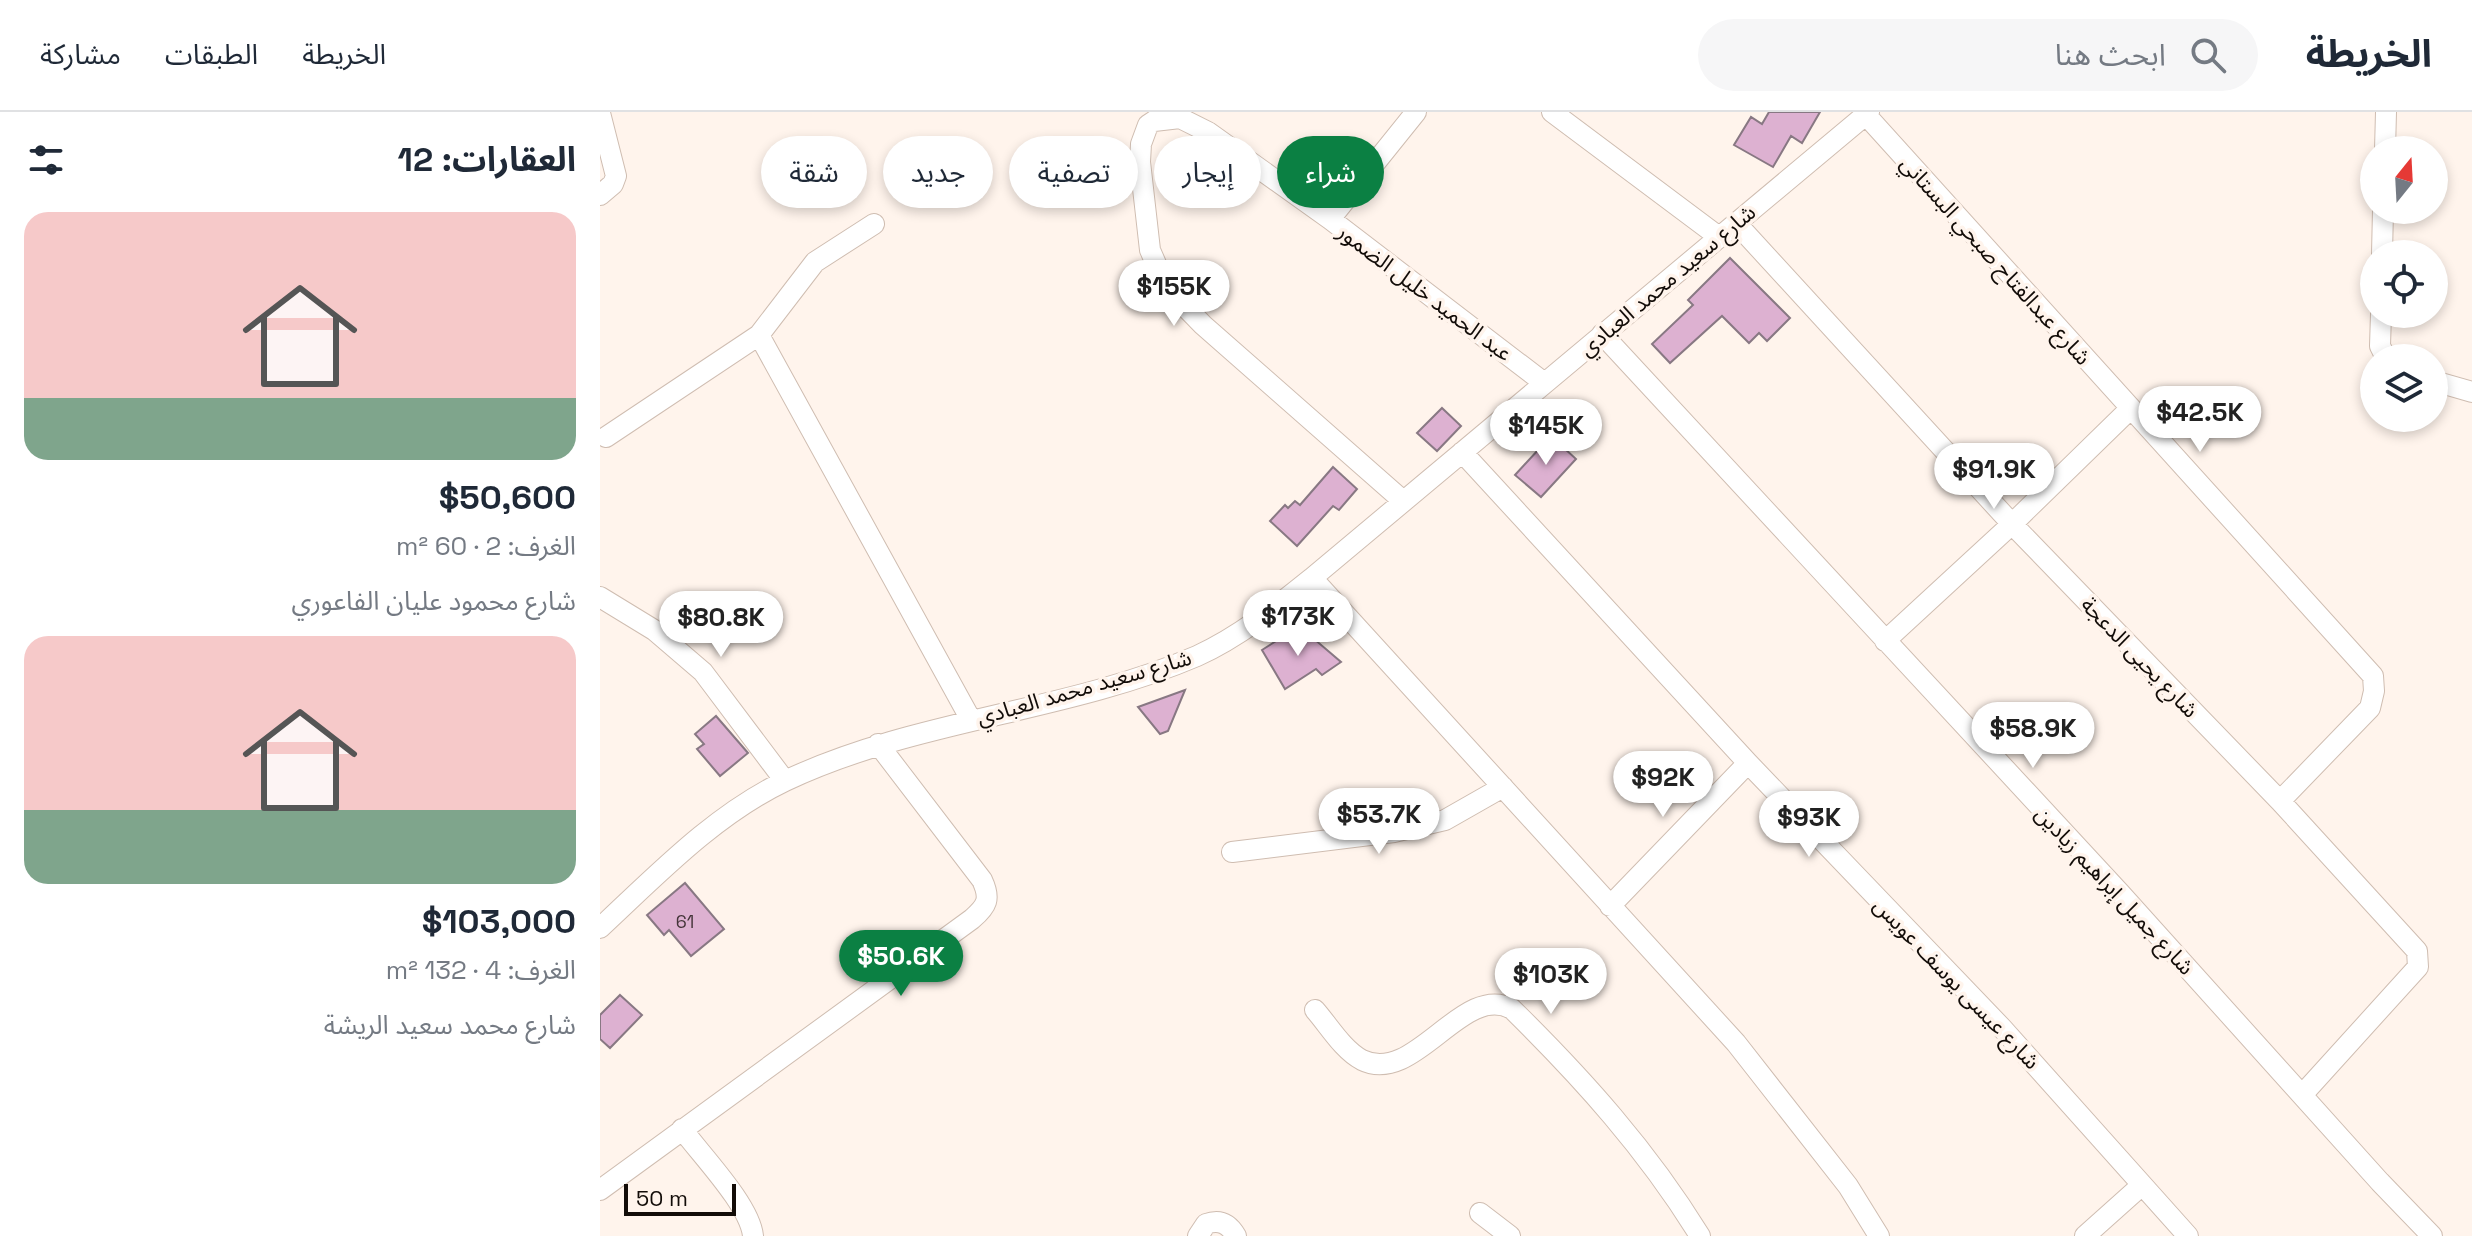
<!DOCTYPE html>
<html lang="ar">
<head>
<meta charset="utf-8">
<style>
	body { margin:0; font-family:"Space Grotesk","Noto Sans Arabic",sans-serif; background:#f6f6f7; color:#1f2937; direction:rtl; height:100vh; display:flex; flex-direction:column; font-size:30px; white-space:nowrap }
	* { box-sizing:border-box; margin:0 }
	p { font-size:26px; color:#747a83 }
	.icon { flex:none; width:44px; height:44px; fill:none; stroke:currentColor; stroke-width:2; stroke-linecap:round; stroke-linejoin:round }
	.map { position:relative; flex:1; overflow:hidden; direction:ltr }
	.panel { display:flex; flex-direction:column; background:#fff; width:600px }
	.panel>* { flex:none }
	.guide { position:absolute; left:24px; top:24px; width:760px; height:72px; direction:rtl; display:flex; gap:16px }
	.needle { width:52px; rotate:18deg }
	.fabs { position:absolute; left:1760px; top:24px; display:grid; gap:16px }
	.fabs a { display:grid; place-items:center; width:88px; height:88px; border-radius:50%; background:#fff; box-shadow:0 4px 12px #0003; font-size:40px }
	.scale { position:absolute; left:24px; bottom:20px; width:112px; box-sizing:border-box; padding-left:8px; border:4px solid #120c08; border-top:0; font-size:22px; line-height:28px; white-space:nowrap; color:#120c08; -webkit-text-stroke:6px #fff4ec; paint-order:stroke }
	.price { position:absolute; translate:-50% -68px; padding:0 18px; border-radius:28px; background:#fff; color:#222; font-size:26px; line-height:52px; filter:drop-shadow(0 2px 4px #0008) }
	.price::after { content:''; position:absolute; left:50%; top:48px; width:24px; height:18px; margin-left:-12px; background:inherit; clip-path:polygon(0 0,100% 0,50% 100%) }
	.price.active { background:#0b8043; color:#fff }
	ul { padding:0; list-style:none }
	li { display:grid; align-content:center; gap:16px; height:424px; padding:0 24px }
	li span { display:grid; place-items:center; height:248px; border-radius:24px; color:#555 }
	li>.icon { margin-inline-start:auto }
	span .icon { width:144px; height:144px; fill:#fffc; stroke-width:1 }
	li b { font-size:34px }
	h2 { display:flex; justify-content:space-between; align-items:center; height:96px; padding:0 24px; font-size:34px }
	.chip { padding:0 28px; border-radius:36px; background:#fff; box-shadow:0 4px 12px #0003; font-size:28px; line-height:72px }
	.chip.active { background:#0b8043; color:#fff }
	header { display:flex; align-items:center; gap:48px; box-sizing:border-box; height:112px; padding:0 40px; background:#fff; border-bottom:2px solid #e0e1e3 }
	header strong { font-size:38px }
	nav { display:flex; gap:44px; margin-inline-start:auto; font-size:28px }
	.search { width:560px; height:72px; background:#f6f6f7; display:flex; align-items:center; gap:20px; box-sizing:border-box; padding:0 28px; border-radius:44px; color:#747a83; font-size:30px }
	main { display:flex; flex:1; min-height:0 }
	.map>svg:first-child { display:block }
	.building { fill:#ddb1d1; stroke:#887883; stroke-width:2 }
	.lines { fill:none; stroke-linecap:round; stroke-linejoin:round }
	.minor-casing { stroke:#cfbdb1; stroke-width:22 }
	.minor { stroke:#fff; stroke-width:20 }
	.labels { text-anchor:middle; stroke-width:7; stroke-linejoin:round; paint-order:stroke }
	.number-label { font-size:18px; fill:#45353a }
	.street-label { font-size:22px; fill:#120c08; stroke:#fff4ec }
</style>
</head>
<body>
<header>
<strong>الخريطة</strong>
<div class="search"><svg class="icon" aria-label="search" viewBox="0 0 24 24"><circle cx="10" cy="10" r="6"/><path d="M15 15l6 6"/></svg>ابحث هنا</div>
<nav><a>الخريطة</a><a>الطبقات</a><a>مشاركة</a></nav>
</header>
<main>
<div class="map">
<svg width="1872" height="1124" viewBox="0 0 1872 1124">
	<rect width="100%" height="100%" fill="#fff4ec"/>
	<path class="building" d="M1169 0H1220L1202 31 1191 24 1173 55 1134 33 1151 5 1162 12Z
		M1130 146 1190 206 1167 229 1159 221 1149 231 1122 204 1070 251 1052 232 1093 193 1088 188Z
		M842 296 861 314 837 339 817 321Z
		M951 324 976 347 941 385 915 363Z
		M733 355 757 377 739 398 733 394 697 434 670 409 685 393 688 396 695 389 700 393Z
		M687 522 689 525 695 522 698 526 704 522 713 526 741 550 722 563 716 557 685 577 662 538Z
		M585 578 568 619 560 622 538 595Z
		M116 604 148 641 120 664 97 637 104 632 95 622Z
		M85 771 124 817 91 844 69 818 64 823 47 803Z
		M20 883 42 903 10 936 0 927V903Z"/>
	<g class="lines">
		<g class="minor-casing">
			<path id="minor" d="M952 0 1119 125
				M0 1 16 64 13 72 0 83
				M1266 3 1773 564 1774 579 1770 596 1680 689
				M1785 38 1786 0
				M730 107 816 0
				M1136 111 1412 412 1680 689 1817 839 1818 855 1702 983
				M1782 142 1783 98
				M1781 202 1780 234 1786 246
				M1002 222 1520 781 1780 1070 1832 1124
				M159 223 371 608
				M1834 269 1872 280
				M6 325 159 223 215 150 274 112
				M862 340 1148 651 1402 916 1588 1124
				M802 388 603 213 566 175 550 138 540 50 541 32 548 13 554 9 580 6 608 20 730 107 943 270
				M712 466 1136 931 1248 1074 1279 1124
				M0 485 54 518 103 560 185 669
				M1285 529 1412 412 1530 297
				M632 740 794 720 845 708 903 675
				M1010 794 1148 651
				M0 816C57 763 114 703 185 669 316 607 464 601 597 544 639 525 676 495 712 466L1269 0
				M715 898C729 914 743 938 762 948 815 974 862 870 912 897 983 967 1047 1038 1100 1124
				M82 1017C101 1043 150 1093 153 1124
				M0 1078 372 807C387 794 391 787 382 768L278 632
				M880 1101 910 1124
				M598 1124 606 1112C620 1107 629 1112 636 1124
				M1485 1124 1542 1073"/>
		</g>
		<use href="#minor" class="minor"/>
	</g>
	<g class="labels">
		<g class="number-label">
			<text x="85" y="816">61</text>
		</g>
		<g class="street-label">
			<text transform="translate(1396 148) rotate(48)" y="8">شارع عبدالفتاح صبحي البستاني</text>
			<text transform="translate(1067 168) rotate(-40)" y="8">شارع سعيد محمد العبادي</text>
			<text transform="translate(825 180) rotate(37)" y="8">عبد الحميد خليل الضمور</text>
			<text transform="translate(1540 545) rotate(46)" y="8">شارع يحيى الدعجة</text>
			<text transform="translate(484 575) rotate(-16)" y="8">شارع سعيد محمد العبادي</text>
			<text transform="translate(1515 778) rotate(47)" y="8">شارع جميل إبراهيم زيادين</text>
			<text transform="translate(1357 871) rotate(46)" y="8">شارع عيسى يوسف عويس</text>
		</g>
	</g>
</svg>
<div class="fabs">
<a><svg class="needle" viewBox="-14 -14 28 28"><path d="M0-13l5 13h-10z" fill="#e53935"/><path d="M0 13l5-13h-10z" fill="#747a83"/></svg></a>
<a><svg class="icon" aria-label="locate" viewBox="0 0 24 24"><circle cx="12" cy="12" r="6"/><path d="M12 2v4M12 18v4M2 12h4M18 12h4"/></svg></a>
<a><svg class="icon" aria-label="layers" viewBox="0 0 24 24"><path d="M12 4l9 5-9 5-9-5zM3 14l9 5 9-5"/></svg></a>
</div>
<div class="scale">50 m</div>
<b class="price" style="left:574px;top:216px">$155K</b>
<b class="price" style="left:1600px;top:342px">$42.5K</b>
<b class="price" style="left:946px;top:355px">$145K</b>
<b class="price" style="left:1394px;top:399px">$91.9K</b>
<b class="price" style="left:698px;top:546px">$173K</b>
<b class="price" style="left:121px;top:547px">$80.8K</b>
<b class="price" style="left:1433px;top:658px">$58.9K</b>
<b class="price" style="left:1063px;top:707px">$92K</b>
<b class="price" style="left:779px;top:744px">$53.7K</b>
<b class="price" style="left:1209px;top:747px">$93K</b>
<b class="price active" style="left:301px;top:886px">$50.6K</b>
<b class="price" style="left:951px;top:904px">$103K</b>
<div class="guide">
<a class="chip active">شراء</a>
<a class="chip">إيجار</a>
<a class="chip">تصفية</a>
<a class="chip">جديد</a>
<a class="chip">شقة</a>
</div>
</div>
<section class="panel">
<h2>العقارات: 12<svg class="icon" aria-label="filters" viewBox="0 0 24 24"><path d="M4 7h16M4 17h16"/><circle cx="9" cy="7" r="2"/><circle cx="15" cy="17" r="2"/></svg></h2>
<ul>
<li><span style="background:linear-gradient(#f6c9c9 75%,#7fa58c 0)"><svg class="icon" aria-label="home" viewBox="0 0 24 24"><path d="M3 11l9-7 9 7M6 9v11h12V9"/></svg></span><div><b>$50,600</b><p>الغرف: 2 · 60 m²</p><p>شارع محمود عليان الفاعوري</p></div></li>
<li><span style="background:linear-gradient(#f6c9c9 70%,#7fa58c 0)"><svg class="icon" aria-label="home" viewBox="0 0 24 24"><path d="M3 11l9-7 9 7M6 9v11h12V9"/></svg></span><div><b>$103,000</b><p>الغرف: 4 · 132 m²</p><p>شارع محمد سعيد الريشة</p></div></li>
</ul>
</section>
</main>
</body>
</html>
